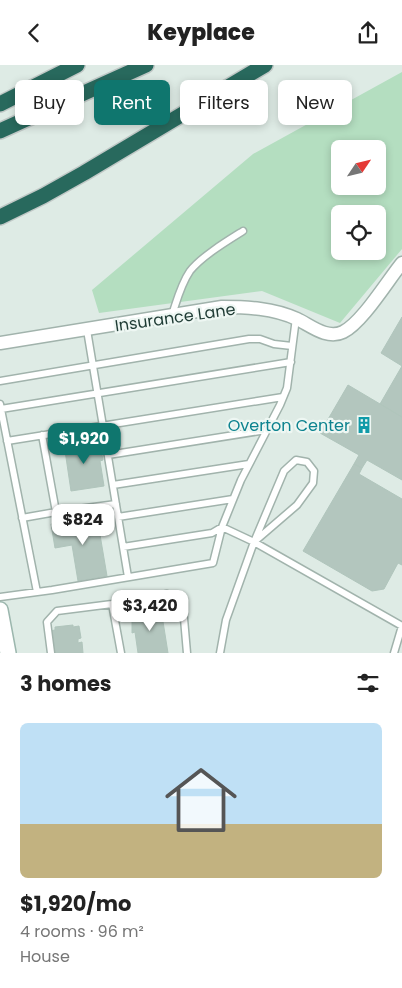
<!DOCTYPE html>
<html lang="en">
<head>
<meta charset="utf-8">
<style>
	body { margin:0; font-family:Poppins,sans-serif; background:#f6f6f6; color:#222; height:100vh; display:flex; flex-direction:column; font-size:19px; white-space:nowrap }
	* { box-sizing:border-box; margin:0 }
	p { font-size:16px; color:#767676 }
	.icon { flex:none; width:28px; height:28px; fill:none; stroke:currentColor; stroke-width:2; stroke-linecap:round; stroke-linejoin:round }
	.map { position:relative; height:588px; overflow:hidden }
	.side { display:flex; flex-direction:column; background:#fff; flex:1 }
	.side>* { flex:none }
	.hud { position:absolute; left:15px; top:15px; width:372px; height:45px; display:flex; gap:10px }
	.needle { width:32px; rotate:55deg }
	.tools { position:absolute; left:331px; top:75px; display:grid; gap:10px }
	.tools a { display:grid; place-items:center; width:55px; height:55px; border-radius:8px; background:#fff; box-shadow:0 2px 8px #0003; font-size:25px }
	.price { position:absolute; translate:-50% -42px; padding:0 11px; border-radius:10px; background:#fff; color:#222; font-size:16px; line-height:32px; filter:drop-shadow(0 1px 2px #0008) }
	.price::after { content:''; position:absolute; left:50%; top:30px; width:15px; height:11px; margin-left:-8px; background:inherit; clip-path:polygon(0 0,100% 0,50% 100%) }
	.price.selected { background:#0f766e; color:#fff }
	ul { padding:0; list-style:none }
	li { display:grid; align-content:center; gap:10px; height:265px; padding:0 20px }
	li+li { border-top:1px solid #e0e0e0 }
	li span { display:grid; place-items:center; height:155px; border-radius:8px; color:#555 }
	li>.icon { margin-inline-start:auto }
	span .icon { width:90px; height:90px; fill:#fffc; stroke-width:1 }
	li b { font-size:21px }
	h2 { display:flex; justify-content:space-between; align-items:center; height:60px; padding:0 20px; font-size:21px }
	.tag { padding:0 18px; border-radius:8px; background:#fff; box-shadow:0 2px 8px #0003; font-size:18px; line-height:45px }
	.tag.selected { background:#0f766e; color:#fff }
	header { display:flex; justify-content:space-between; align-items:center; height:65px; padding:0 20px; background:#fff; font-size:22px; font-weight:800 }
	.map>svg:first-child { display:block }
	.green { fill:#b4dec0; fill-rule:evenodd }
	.building { fill:#b3c6be; stroke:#b0c5bc }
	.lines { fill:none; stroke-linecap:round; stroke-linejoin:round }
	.service-casing { stroke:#a1b3ac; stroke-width:9 }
	.minor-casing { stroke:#a1b3ac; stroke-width:15 }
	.secondary-casing { stroke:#9cb7ae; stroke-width:18 }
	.motorway-casing { stroke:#c0c8c6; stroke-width:18 }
	.service { stroke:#fff; stroke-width:6 }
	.minor { stroke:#fff; stroke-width:12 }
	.secondary { stroke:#fff; stroke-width:15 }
	.motorway { stroke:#28695d; stroke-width:15 }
	.labels { text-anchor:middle; stroke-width:4.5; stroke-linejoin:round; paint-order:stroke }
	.street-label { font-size:16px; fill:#1e3b34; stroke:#eef7f3 }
	.culture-label { font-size:16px; fill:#0d838f; stroke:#eef7f3; text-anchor:end }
</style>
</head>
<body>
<header><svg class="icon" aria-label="back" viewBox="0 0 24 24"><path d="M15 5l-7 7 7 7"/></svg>Keyplace<svg class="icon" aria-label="share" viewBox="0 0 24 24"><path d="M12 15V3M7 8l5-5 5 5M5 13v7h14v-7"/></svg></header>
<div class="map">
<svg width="402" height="588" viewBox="0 0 402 588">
	<rect width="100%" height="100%" fill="#deebe5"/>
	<path class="green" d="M402 7V184L340 258 262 226 99 248 92 225 253 89ZM340 84H378V121H340ZM340 149H378V186H340Z"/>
	<path class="building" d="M402 252V301L381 288Z
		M402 301V352L380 339Z
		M348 320 402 352V415L367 395 362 403 354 399 359 390 320 368Z
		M96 375 97 379H100L103 395 100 396 104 421 71 426 64 379Z
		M354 399 362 403 359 409 402 434V500L398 498 384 524 372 526 303 486Z
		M97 452 107 511 78 516 72 480 55 483 51 459Z
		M155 542 156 544H161L168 588H138L135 567 132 568V552L137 551V549L146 547 145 544Z
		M73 560V562L79 561 81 573 78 574V578L82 577 83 588H54L50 566 55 565V562Z"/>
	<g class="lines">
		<g class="service-casing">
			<path id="service" d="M172 250C177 235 181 219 190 206 202 191 227 176 243 166
				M87 265 128 512
				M0 316 249 274H260L274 279 292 281
				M0 339 37 527
				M1 344 291 297
				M7 376 283 332
				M108 390 266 365
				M113 420 249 399
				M56 447 116 439
				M118 452 233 434
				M22 453 56 447 42 370
				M123 482 212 468 222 462 254 477 402 561
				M0 532 52 525 213 498 222 462 241 415 280 340 287 323 296 253
				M112 539 167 529 183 542 187 588
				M51 588 47 557 57 546 112 539 121 588
				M220 588 226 555 254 477 284 406 296 395 307 397 314 406 313 418 297 440 254 477
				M394 588 402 561"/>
		</g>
		<g class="minor-casing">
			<path id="minor" d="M0 278 222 242C247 242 273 243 297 254 310 260 327 275 343 267 362 258 388 215 402 198"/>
		</g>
		<g class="secondary-casing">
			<path id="secondary" d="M0 545 8 588"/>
		</g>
		<g class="motorway-casing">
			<path id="motorway" d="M0 39 77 0
				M0 66 146 0
				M0 152 43 131 84 108 265 0"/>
		</g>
		<use href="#service" class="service"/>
		<use href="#minor" class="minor"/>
		<use href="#secondary" class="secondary"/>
		<use href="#motorway" class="motorway"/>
	</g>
	<defs>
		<g id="building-bare" transform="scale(1.35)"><path d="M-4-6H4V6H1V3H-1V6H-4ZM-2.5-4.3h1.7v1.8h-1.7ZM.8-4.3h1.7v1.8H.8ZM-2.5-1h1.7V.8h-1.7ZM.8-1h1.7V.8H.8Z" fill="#0f9aa8" stroke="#eef7f3" stroke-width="2.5" paint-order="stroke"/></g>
	</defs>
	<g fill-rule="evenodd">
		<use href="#building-bare" x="364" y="360"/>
	</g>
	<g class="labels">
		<g class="street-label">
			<text transform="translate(175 252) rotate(-8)" y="6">Insurance Lane</text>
		</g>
		<g class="culture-label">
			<text x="350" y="366">Overton Center</text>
		</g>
	</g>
</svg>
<div class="tools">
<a><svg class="needle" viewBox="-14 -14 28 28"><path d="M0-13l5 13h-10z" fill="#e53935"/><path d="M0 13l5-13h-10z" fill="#767676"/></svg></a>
<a><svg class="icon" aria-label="locate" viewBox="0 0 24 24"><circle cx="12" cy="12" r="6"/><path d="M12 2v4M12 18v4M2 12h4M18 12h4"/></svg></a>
</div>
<b class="price selected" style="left:84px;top:400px">$1,920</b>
<b class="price" style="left:83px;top:481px">$824</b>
<b class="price" style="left:150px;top:567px">$3,420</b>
<div class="hud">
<a class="tag">Buy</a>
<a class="tag selected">Rent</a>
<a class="tag">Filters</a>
<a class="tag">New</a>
</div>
</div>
<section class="side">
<h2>3 homes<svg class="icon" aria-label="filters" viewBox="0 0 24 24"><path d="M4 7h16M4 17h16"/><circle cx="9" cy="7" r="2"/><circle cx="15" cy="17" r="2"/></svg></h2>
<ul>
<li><span style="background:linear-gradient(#bfe0f5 65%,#c2b280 0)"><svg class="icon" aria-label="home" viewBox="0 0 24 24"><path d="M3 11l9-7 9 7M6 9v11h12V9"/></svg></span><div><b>$1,920/mo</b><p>4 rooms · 96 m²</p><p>House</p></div></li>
</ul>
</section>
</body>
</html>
